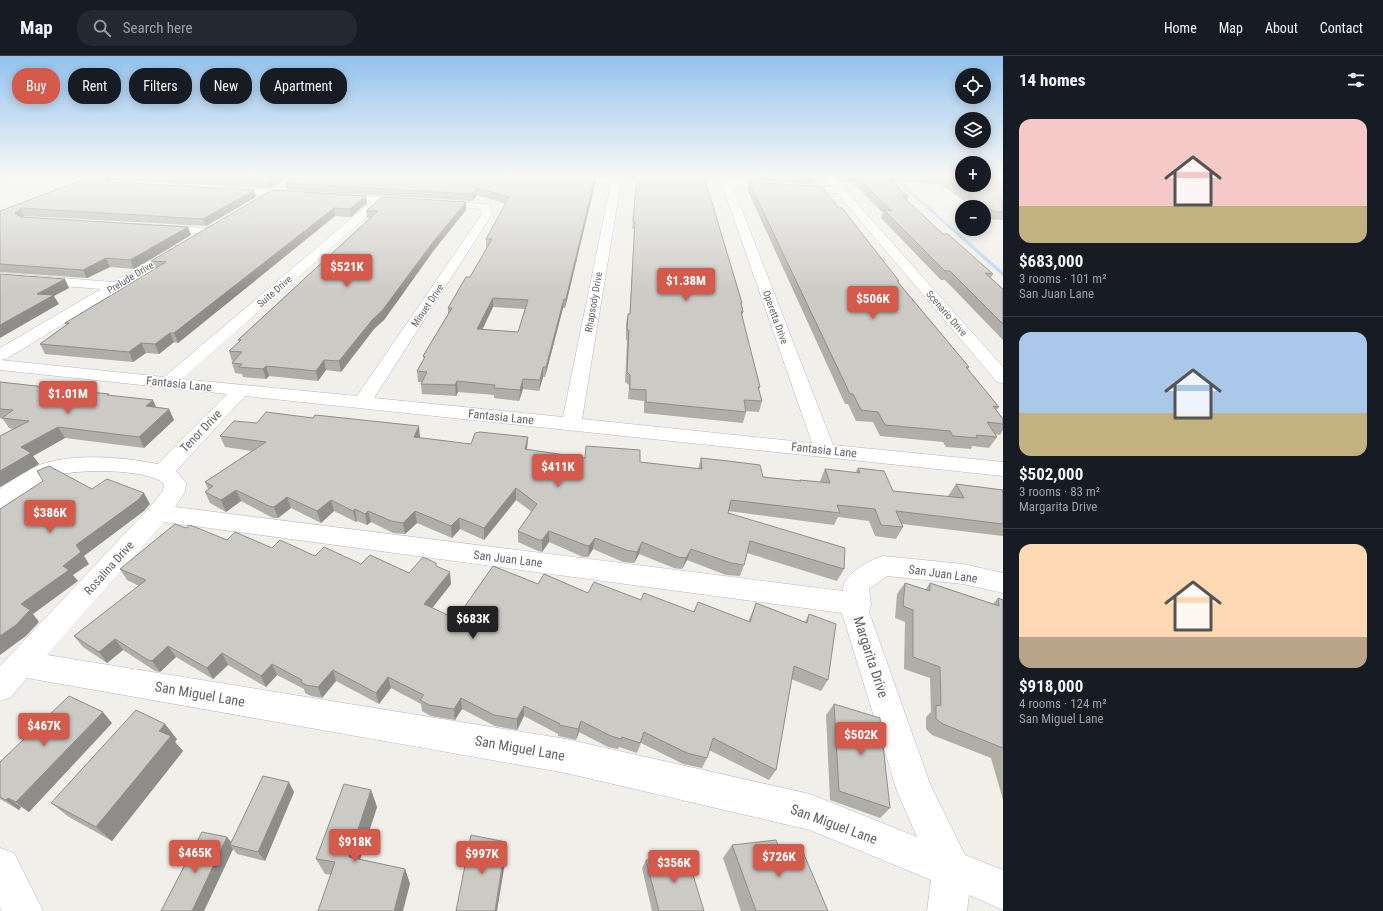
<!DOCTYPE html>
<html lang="en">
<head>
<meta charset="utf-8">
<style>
	body { margin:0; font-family:"Roboto Condensed",sans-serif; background:#242831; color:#f1f3f6; height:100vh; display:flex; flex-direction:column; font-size:15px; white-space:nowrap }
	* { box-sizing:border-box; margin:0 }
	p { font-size:13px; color:#9ea1a6 }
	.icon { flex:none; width:22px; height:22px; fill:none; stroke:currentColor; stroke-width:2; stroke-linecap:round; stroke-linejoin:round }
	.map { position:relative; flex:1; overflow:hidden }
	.side { display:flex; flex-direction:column; background:#171b24; width:380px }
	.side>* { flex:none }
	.top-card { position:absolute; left:12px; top:12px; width:380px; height:36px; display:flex; gap:8px }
	.controls { position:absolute; left:955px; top:12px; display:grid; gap:8px }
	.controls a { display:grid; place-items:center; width:36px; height:36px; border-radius:50%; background:#171b24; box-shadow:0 2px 10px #0003; font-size:20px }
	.price { position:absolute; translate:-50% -34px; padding:0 9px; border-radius:4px; background:#d45b4b; color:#fff; font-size:13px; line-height:26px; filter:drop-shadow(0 1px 2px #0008) }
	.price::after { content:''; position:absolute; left:50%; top:24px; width:12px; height:9px; margin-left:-6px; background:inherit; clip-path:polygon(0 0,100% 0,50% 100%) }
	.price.current { background:#222; color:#fff }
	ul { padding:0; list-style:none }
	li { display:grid; align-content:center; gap:8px; height:212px; padding:0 16px }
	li+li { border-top:1px solid #363941 }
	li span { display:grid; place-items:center; height:124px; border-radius:12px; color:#555 }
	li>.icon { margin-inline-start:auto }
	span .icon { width:72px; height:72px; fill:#fffc; stroke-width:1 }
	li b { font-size:17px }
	h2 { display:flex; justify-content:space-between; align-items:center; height:48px; padding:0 16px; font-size:17px }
	.chip { padding:0 14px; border-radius:16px; background:#171b24; box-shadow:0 2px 10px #0003; font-size:14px; line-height:36px }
	.chip.current { background:#d45b4b; color:#fff }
	header { display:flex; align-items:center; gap:24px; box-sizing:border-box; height:56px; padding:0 20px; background:#171b24; border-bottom:1px solid #363941 }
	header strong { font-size:19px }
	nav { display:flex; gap:22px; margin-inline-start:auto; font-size:14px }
	.search { width:280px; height:36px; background:#242831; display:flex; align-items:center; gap:10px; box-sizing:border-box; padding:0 14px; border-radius:16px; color:#9ea1a6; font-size:15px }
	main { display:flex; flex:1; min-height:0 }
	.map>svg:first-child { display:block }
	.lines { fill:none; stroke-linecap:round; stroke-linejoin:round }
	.stream-far1 { stroke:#b4d6f5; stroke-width:3 }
	.stream { stroke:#b4d6f5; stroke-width:3.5 }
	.minor-casing { stroke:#b6b8bb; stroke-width:1 }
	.minor { fill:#fff; fill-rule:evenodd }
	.wall { fill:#afaea9; fill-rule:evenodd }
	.shaded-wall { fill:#8e8d8a }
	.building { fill:#cbcac5; stroke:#8e8d8a; fill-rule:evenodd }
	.labels { text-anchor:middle; stroke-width:3; stroke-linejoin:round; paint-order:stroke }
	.far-street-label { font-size:10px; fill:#606367; stroke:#fff }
	.street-label { font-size:12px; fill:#606367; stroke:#fff }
	.near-street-label { font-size:14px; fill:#606367; stroke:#fff }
</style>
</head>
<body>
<header>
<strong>Map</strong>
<div class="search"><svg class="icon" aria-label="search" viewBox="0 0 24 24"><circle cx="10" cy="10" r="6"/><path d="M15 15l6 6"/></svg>Search here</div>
<nav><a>Home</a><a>Map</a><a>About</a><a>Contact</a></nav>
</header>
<main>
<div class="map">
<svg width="1003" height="855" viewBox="0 0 1003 855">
	<rect width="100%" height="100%" fill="#f0efe9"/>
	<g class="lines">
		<path class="stream-far1" d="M892 120 960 180
			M0 124 13 120"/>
		<path class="stream" d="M959 179 1003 218"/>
		<g class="minor-casing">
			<path id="minor" d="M518 120 616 122 621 125 582 363 812 387 722 128 727 125 832 131 826 124 831 121 834 122 843 132 1003 311V327L997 326 837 137 733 131 833 389 1003 406V420L245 340 176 415 186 427 185 436 175 451 843 535C842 518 868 505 883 500L963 508 1003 517V537L963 528 887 520 869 533 871 548 869 556 930 728 965 799 1003 814V854L969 839 967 855H927L931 824 810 774 566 717 27 622 11 641 0 645V610L150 451 163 435 164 428C149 412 68 412 49 422 31 430 18 448 0 453V433C13 423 27 414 42 408 77 397 122 401 158 408L227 338 0 314V292L101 233 0 225V217L113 226 174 190H182L184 193 182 196 6 303 0 304 164 321 372 145 336 143 331 140 333 138 489 148 492 158 374 342 563 361 611 127 522 123ZM383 146 481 153 482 158 357 340 182 323ZM164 466 842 557 897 735 917 781 810 738 566 683 47 599Z
				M224 131 297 135 302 138 297 141 221 136 219 134Z
				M160 169 208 172 214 175 208 178 156 174 154 172Z
				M0 792 14 797 43 855H2L0 852Z"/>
		</g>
		<use href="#minor" class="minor"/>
	</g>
	<path class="wall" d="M93 120H292L270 132 111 124 108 125 256 141 206 170 24 160 23 161 188 171 191 179 134 213 110 211 87 222 0 216V155Z
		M623 120H1003V164L990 163 984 159V151H972L941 128 893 126 908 140 907 144 943 178 993 218 991 222 1003 233V284L945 224H941L881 162 883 157 853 127 840 126 834 120 827 121 825 125H814L813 128 743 124 742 122 705 123 742 247V250L743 256 742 261 760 331 759 334 762 345 759 356 746 355V356L743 367 644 357V345L628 343 629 329 625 326 627 284H626V267L628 258H630L634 173H632L636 126Z
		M749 126 899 225 898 227 969 311 968 313 999 351 996 354 1003 363V374L1000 379 995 378 997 381 989 392 972 390 971 393 946 391 943 386 880 380 873 366 856 365 848 348H845L747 133Z
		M285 127 595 128 565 252H563L545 321H543L539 335 523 333 519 345 494 342V339L458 336 456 340 422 338 421 328 422 326H418L417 315 424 304 423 300 448 258V252L470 221 487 191H486V183L506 148 477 139 473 145 287 134ZM493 251 525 253 518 276 482 273Z
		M366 140 367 147 351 161 335 160 178 287 174 286 159 298 146 297 133 306 45 298 40 288 66 269 65 267 154 213 151 205Z
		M466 154 434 194 384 264 374 273 341 316 326 314 318 325 269 320 266 323 243 321 242 318 235 317 232 307 233 305H232L229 295 239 286 238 284 370 162H367L366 155Z
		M0 326 109 339 156 351 169 353 174 364 144 392 65 382 33 400 39 408 0 431V380L13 373 9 372 3 363 0 362Z
		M220 380 420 381V382L471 388 528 381 527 394 585 402 640 406 698 413 701 402 763 421 799 425 800 424 820 426V425L825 413 855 417 858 412 893 435 949 441 948 440 956 428 1003 434V480L902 468 903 471 896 483 875 480 869 465 838 461 834 469 728 455V457L844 513 837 525 747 497 744 509 740 520 726 519 687 504 682 513 674 512 639 498 634 507 623 506 593 493 588 501H583L549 486 542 496 538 495 518 486V475L532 456 516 444 484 484 460 473 452 482 417 467 405 478 393 477 371 466 367 469 357 465 356 466 334 455 321 467 291 452 278 462H273L241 445 226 456 210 447 205 436 208 433 205 426 252 395 225 391Z
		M186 472 227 484 409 517 436 510 451 528 432 552 456 563 538 528 588 537 641 544 694 556 748 566 751 559 756 547 805 566 809 558 828 624 821 635 791 623 776 714 769 724 709 694 707 702 702 712 683 708 641 687 637 697 619 691 618 693 608 691 579 676 576 684 558 680V678L524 660 517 674 495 670 462 653 455 664 431 660 422 655 421 648 391 632 379 648 336 625 322 642 311 640 305 637 304 633 277 619 266 631 228 609 213 623 176 601 160 616 155 615 123 594 107 607 83 591 74 580 139 530 127 524 120 513Z
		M905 527 925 534 930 527 993 548 998 542 1003 544V744L991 702 932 679 926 673V661L931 656 930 622 904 613 905 566 895 562 897 538Z
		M834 648 890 752 880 762 830 744 826 659Z
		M112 667 29 756 21 751 19 754 0 743V706Z
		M177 683 175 686 183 695 112 785 69 761 51 747Z
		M371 734 377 751 360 803 405 813 410 828 325 818 316 803Z
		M294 736 265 805 237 798 233 793 204 855H161L227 781 231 786Z
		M732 789 828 855H741L723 802Z
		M646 804 704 855H652L642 812Z"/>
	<path class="shaded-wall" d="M104 120H110L111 124 105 127 102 121Z
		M279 120H292L270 132 268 126Z
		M827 120H834L827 121 825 125Z
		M595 121V128L565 252 566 243Z
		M477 132V139L473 145 472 138Z
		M254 134 256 141 206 170 203 163Z
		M366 140 367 147 351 161 350 153Z
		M466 146V154L434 194 384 264 374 273 341 316 339 305 433 186Z
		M21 152 24 160 19 165 15 157Z
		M334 152 335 160 178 287 174 277Z
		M188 171 191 179 134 213 130 204Z
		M106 202 110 211 87 222 83 214Z
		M65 223 69 232 54 240 59 248 0 282V269L37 238Z
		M493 242V251L478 283 477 273Z
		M564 243 563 252 545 321 546 311Z
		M170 277 174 286 159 298 155 288Z
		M141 287 146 297 133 306 129 296Z
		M324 304 326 314 318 325 316 315Z
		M266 310 269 320 266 323 263 313Z
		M543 311V321L539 335 540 324Z
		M523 323V333L519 345 520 334Z
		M457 325 458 336 456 340 455 329Z
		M153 344 158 355 146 350Z
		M169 353 174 364 144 392 139 381Z
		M419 370 420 381 415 392 414 381Z
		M58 371 65 382 33 400 39 408 0 431V415L21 391Z
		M528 381 527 392 524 404 525 393Z
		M516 432V444L484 484V472Z
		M236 434 241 445 226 456 221 444Z
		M144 437 150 448 144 455 84 500 89 508 73 519 78 525 33 558 39 566 26 580 0 599V580L21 548 63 510 76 489Z
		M287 441 291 452 278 462 274 451Z
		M331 444 334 455 321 467 317 455Z
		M355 453 357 465 356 466 353 455Z
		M368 455 371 466 367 469 365 458Z
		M415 455 417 467 405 478 403 467Z
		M459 462 460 473 452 482 451 470Z
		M549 475V486L542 496V484Z
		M595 482 593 493 588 501 589 490Z
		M642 486 639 498 634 507 637 496Z
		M691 493 687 504 682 513 686 502Z
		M450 516 451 528 426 560 424 548Z
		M115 583 123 594 107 607 99 596Z
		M168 590 176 601 160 616 152 605Z
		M222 597 228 609 213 623 207 612Z
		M272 608 277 619 266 631 261 620Z
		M333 614 336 625 322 642 318 631Z
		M388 621 391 632 379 648 376 637Z
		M461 642 462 653 455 664 454 653Z
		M524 650V660L517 674V663Z
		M103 656 112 667 29 756 16 746Z
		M581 665 579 676 576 684 578 673Z
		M165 668 177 683 175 686 183 695 112 785 96 771 159 675Z
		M289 726 294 736 265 805 258 796Z
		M371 734 377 751 356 816 349 801Z
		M8 742 21 751 19 754 6 744Z
		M227 781 234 790 230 789 233 793 204 855H192Z
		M506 786V801L497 855H495Z
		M405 813 410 828 403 855H394Z"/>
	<path class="building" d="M93 120H104L102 121 108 126 254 134 203 163 21 152 15 157 21 161 188 171 130 204 106 202 83 214 0 208V155Z
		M159 120H279L268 126Z
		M297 120H564L595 121 566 243H564L546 311H543L540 324 523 323 520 334 494 332 495 329 457 325 455 329 421 328 427 316 417 315 425 301 423 300 452 252H448L466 221H470L492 183H486L509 141 477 132 472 138 285 127ZM493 242 528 244 518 276 477 273Z
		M637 120H704L742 247H741L743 256H741L760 331H758L762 345 744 344 746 356 646 346V334L630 333V319L627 316 629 274H627L628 258H630L635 165H633Z
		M779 120H813L815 122Z
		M849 120H885L908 140H902L943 178H948L993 218 985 217 1003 233V268L950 215H945L884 154 892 155 855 120Z
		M902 120H962V129H984V120H1003V156L994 155 986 151 944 122Z
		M749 126 822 131 839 152H842L899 225H897L969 311H966L999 351 993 350 1003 363V368L987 366 997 381 976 379 978 382 953 380 950 375 885 369 878 356 861 354 853 338H850Z
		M272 134 366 140 350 153 334 152 174 277H170L155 288 141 287 129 296 40 288 69 267H65L166 206 151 205Z
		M382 141 466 146 433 186 382 255 373 263 339 305 324 304 316 315 266 310 263 313 239 311 242 308 232 307 242 296 229 295 241 284H238L378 155H366Z
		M0 218 65 223 37 238 54 239 0 269Z
		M0 326 109 338 107 339 153 344 146 350 169 353 139 381 58 371 21 391 31 397 0 415V380L29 365 2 362 13 354 0 353Z
		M266 356 313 362 315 359 419 370 414 381 471 388 475 377 480 376 528 381 525 393 585 402 586 390 640 394V406L702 413 701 402 728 405 760 409 763 421 801 425 800 424 830 427 825 413 860 417 858 412 884 415 893 435 964 442 956 428 1003 434V468L896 455 903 471 881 469 875 453 837 449 840 457 731 444 728 457 845 492 844 513 750 485 744 509 731 507 691 493 686 502 678 501 642 486 637 496 626 494 595 482 589 490 585 489 549 475 542 484H539L518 475 537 448 516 432 484 472 459 462 451 470 415 455 403 467 391 465 368 455 365 458 355 453 353 455 331 444 317 455 287 441 274 451 269 450 236 434 221 444 205 436 213 430 205 426 266 386 220 380 234 365 257 367Z
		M49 410 92 433 107 423 144 437 138 444 76 489 81 496 63 510 69 514 21 548 30 554 16 569 0 580V453L43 425 37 415Z
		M175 468 186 472 190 469 227 484 235 476 272 492 280 484 315 500 324 491 361 508 370 499 409 517 423 501 436 507V510L450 516 424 548 456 563 493 510 538 528 544 518 588 537 594 526 641 544 644 537 694 556 698 546 750 566 756 547 807 567 809 558 836 568 828 624 794 610 776 714 713 682 707 702 687 697 644 676 640 687 622 681 621 683 611 680 581 665 578 673 559 669 560 668 524 650 517 663 494 659 461 642 454 653 429 649 420 644 424 639 388 621 376 637 333 614 318 631 306 629 301 626 302 624 272 608 261 620 222 597 207 612 168 590 152 605 148 604 115 583 99 596 74 580 146 524 120 513Z
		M905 527 930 535V527L999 550 998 542 1003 544V692L943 668 936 663V650L941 649 940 611 913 601V554L903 550Z
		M69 640 103 656 16 746 8 742 6 744 0 741V706Z
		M834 648 880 662 890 752 839 735Z
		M136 654 165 668 159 675 171 680 96 771 51 747Z
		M263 720 289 726 258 796 230 789Z
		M344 728 371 734 349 801 405 813 394 855H318L335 806 316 803Z
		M202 776 227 781 192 855H161Z
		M471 779 506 786 495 855H456Z
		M776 784 779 792 800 789 828 855H756L732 789Z
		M687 799 704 855H659L646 804Z"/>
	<linearGradient id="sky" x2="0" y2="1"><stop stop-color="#93c2ed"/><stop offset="0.5" stop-color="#f8f8f5"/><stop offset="1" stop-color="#f8f8f5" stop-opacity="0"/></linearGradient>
	<rect width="1003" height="239" fill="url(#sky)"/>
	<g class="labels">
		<g class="far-street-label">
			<text transform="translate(130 221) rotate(-31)" y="4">Prelude Drive</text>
			<text transform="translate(274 235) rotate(-41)" y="4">Suite Drive</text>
			<text transform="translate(593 246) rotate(-80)" y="4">Rhapsody Drive</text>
			<text transform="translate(427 249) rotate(-56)" y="4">Minuet Drive</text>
			<text transform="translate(947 257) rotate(49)" y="4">Scenario Drive</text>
			<text transform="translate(776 261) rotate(70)" y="4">Operetta Drive</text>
		</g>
		<g class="street-label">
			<text transform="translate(179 328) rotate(6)" y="4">Fantasia Lane</text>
			<text transform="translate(501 361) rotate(6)" y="4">Fantasia Lane</text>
			<text transform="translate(201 375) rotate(-46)" y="4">Tenor Drive</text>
			<text transform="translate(824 394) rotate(6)" y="4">Fantasia Lane</text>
			<text transform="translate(508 503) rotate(7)" y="4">San Juan Lane</text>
			<text transform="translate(109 512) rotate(-48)" y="4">Rosalina Drive</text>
			<text transform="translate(943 518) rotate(8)" y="4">San Juan Lane</text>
		</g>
		<g class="near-street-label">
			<text transform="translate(871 601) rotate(72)" y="5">Margarita Drive</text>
			<text transform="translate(200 638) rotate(10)" y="5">San Miguel Lane</text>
			<text transform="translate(520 692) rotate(10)" y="5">San Miguel Lane</text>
			<text transform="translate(834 768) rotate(20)" y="5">San Miguel Lane</text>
		</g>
	</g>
</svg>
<div class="controls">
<a><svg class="icon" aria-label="locate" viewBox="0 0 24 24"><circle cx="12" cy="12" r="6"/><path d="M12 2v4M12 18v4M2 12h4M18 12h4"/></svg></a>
<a><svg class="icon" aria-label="layers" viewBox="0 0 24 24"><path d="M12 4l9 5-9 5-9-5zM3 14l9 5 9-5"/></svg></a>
<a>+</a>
<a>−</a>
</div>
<b class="price" style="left:347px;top:232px">$521K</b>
<b class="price" style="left:686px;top:246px">$1.38M</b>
<b class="price" style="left:873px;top:264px">$506K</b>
<b class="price" style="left:68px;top:359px">$1.01M</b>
<b class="price" style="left:558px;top:432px">$411K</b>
<b class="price" style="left:50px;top:478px">$386K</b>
<b class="price current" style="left:473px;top:584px">$683K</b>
<b class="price" style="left:44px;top:691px">$467K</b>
<b class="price" style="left:861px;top:700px">$502K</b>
<b class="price" style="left:355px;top:807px">$918K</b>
<b class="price" style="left:195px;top:818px">$465K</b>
<b class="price" style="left:482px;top:819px">$997K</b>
<b class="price" style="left:779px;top:822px">$726K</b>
<b class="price" style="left:674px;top:828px">$356K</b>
<div class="top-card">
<a class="chip current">Buy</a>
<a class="chip">Rent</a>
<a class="chip">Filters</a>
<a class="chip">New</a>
<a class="chip">Apartment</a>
</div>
</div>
<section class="side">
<h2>14 homes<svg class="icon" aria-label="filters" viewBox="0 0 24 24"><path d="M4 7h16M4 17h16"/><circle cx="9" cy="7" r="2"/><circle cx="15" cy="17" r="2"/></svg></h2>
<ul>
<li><span style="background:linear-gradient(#f6c9c9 70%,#c2b280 0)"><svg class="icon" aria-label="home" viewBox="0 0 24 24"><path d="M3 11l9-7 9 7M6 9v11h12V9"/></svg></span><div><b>$683,000</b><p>3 rooms · 101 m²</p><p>San Juan Lane</p></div></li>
<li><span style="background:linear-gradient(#a9c7e8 65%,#c2b280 0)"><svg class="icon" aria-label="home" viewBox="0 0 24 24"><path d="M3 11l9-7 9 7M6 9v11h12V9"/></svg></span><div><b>$502,000</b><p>3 rooms · 83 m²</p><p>Margarita Drive</p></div></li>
<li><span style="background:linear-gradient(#ffd9b3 75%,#b9a48a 0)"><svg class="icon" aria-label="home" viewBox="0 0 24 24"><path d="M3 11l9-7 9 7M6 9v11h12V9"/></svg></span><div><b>$918,000</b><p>4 rooms · 124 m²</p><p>San Miguel Lane</p></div></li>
</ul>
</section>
</main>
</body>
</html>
